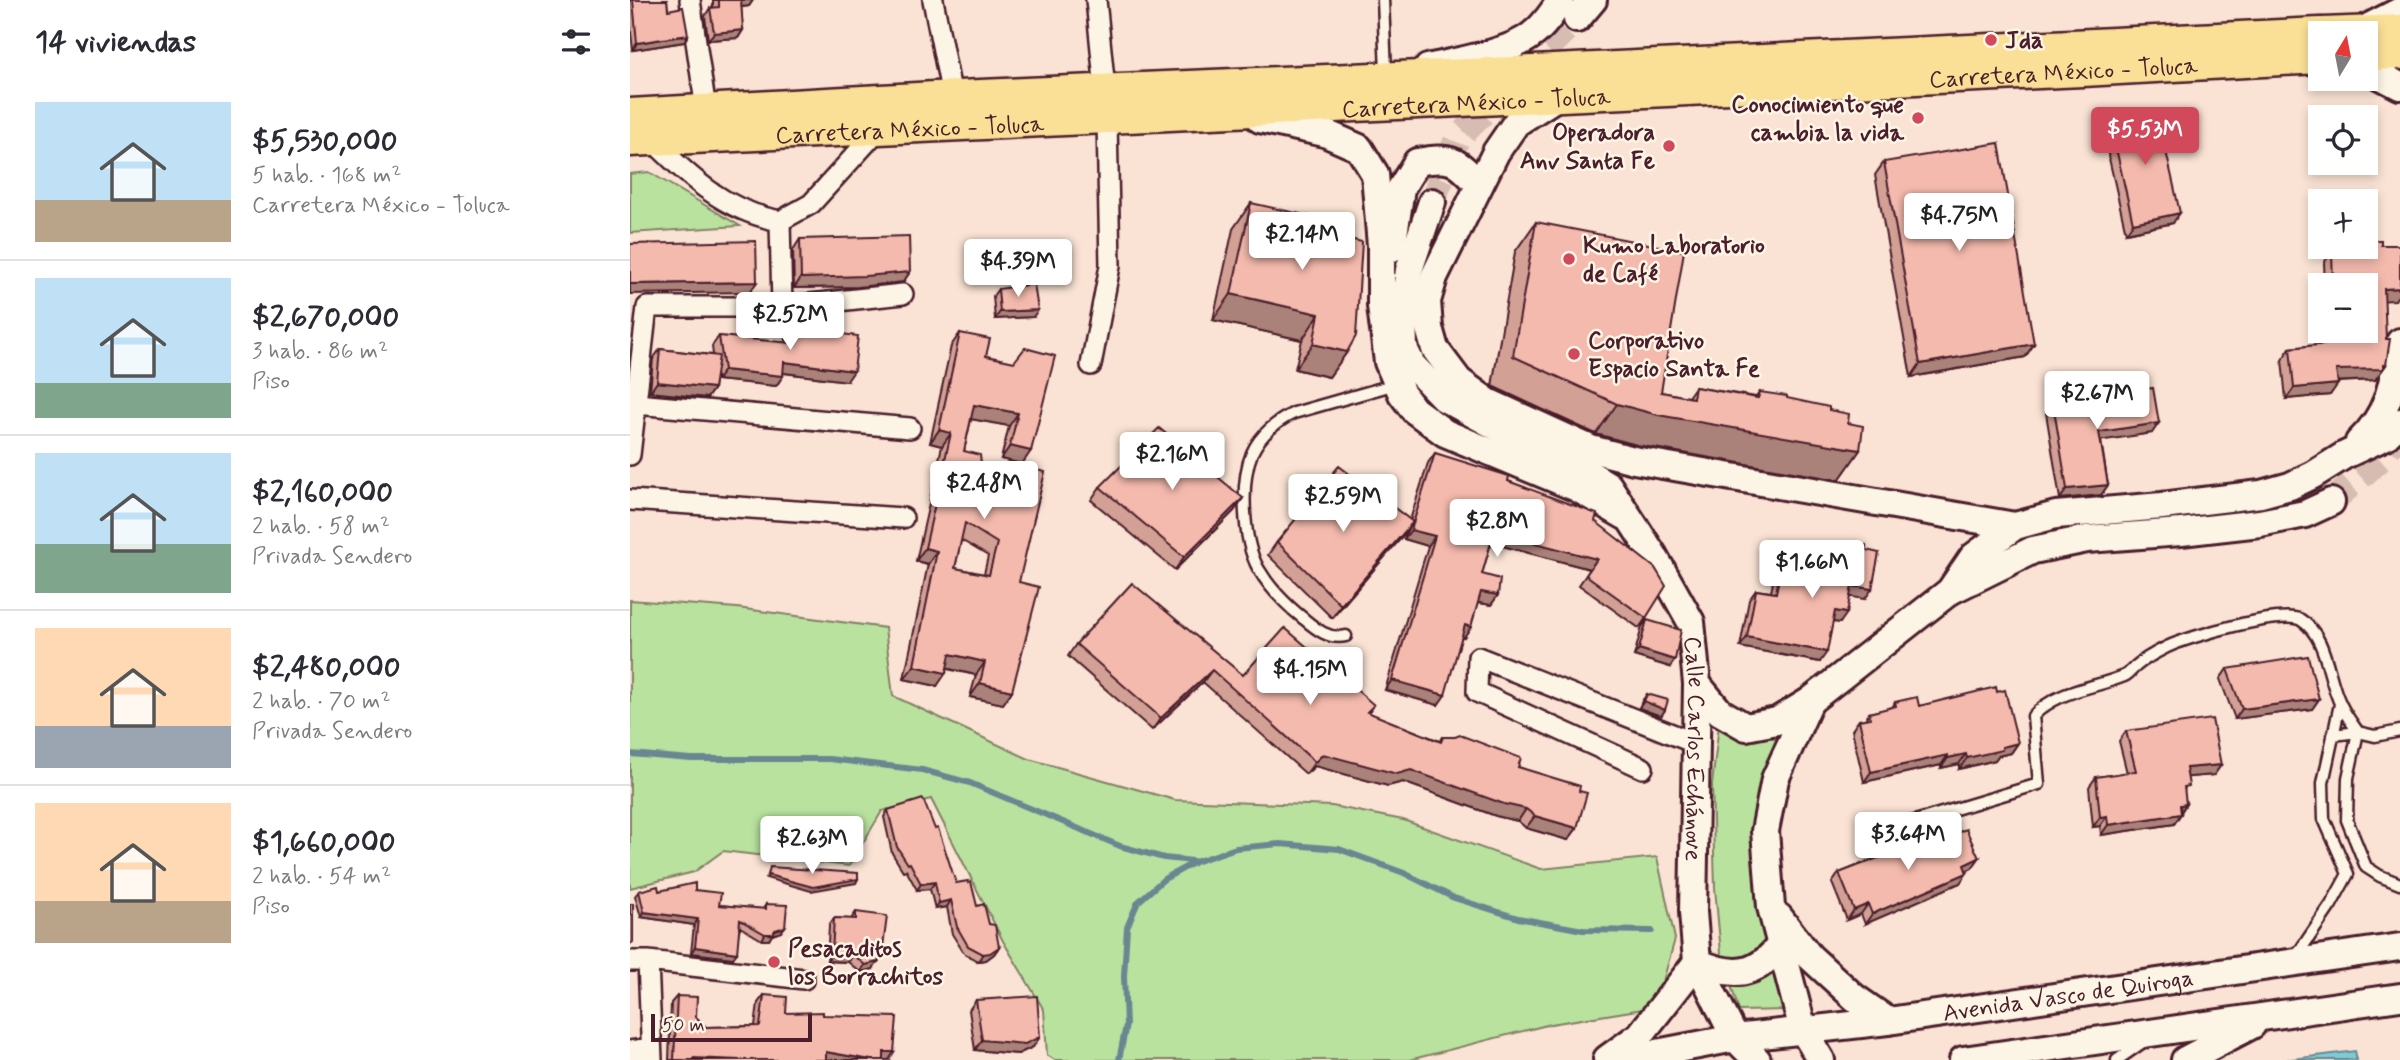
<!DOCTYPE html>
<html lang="es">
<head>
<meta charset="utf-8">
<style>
	body { margin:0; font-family:Mynerve,sans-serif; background:#f2f2f3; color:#2b2b33; height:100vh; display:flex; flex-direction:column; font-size:26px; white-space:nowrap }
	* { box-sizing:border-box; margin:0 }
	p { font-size:23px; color:#7c7c81 }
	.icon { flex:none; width:38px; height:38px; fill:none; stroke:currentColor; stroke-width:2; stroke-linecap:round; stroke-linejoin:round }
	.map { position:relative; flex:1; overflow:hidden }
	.panel { display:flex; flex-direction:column; background:#fff; width:630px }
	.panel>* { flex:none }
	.needle { width:46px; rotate:10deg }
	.controls { position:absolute; left:1678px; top:21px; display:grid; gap:14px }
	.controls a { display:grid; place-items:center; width:70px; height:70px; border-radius:0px; background:#fff; box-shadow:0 4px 10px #0003; font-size:35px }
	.scale { position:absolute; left:21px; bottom:18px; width:161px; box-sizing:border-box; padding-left:7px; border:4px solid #4a1f2b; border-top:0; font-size:19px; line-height:24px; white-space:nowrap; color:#4a1f2b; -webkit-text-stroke:5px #fcf5e5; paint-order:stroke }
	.price { position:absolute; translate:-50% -60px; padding:0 16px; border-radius:7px; background:#fff; color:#222; font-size:23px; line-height:46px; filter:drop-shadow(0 2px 4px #0008) }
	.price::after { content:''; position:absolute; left:50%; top:42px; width:21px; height:16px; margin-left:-10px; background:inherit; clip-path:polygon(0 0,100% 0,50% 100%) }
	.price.active { background:#d1495b; color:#fff }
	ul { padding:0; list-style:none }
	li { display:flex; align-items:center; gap:21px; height:175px; padding:0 35px }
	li+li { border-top:2px solid #e1e1e2 }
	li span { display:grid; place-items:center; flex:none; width:196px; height:140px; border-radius:0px; color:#555 }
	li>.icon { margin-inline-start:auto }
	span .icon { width:84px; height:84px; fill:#fffc; stroke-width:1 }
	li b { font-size:30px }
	h2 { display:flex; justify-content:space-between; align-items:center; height:84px; padding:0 35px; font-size:30px }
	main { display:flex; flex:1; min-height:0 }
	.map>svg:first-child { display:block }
	.green { fill:#b9e29f; stroke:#828065; stroke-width:2 }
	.water { fill:#7bccd5; stroke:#678791; stroke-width:2 }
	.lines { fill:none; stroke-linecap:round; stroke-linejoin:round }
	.stream { stroke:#678791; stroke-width:6 }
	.secondary-tunnel { stroke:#d7bcb2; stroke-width:26; stroke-dasharray:26 13; stroke-linecap:butt }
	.lane-casing { stroke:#4a1f2b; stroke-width:15 }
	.street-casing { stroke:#4a1f2b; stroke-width:24 }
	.secondary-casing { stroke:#4a1f2b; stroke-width:32 }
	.primary-casing { stroke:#4a1f2b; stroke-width:35 }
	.lane { stroke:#fcf5e5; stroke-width:10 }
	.street { stroke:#fcf5e5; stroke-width:19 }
	.secondary { stroke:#fcf5e5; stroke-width:26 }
	.primary { stroke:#fadf96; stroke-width:30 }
	.wall { fill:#d2a095; stroke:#4a1f2b; stroke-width:2; fill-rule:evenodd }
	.shaded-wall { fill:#ab8279; stroke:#4a1f2b; stroke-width:2 }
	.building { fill:#f4baad; stroke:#4a1f2b; stroke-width:2; fill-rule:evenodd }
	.poi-dot { fill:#d1495b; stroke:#fcf5e5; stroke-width:2.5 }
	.labels { text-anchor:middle; stroke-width:5; stroke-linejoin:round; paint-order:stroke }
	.poi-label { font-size:24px; font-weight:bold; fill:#4a1f2b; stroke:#fcf5e5; text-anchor:start }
	.street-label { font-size:24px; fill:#4a1f2b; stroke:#fcf5e5 }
</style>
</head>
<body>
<main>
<section class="panel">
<h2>14 viviendas<svg class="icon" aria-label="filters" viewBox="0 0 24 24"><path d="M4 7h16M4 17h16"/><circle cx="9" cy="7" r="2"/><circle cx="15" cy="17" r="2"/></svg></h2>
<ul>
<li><span style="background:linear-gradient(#bfe0f5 70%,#b9a48a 0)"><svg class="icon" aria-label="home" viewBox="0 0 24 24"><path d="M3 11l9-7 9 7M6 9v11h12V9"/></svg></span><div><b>$5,530,000</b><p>5 hab. · 168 m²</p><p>Carretera México - Toluca</p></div></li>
<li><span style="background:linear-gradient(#bfe0f5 75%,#7fa58c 0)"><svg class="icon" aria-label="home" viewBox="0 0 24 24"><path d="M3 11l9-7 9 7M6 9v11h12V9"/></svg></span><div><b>$2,670,000</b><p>3 hab. · 86 m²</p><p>Piso</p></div></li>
<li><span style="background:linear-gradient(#bfe0f5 65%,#7fa58c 0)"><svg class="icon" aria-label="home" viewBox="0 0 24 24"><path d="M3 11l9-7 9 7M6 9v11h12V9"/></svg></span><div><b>$2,160,000</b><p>2 hab. · 58 m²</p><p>Privada Sendero</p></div></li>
<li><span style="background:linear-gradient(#ffd9b3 70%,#9aa5b1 0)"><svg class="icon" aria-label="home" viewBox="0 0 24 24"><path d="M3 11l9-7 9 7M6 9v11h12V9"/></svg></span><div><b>$2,480,000</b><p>2 hab. · 70 m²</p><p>Privada Sendero</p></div></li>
<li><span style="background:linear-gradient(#ffd9b3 70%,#b9a48a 0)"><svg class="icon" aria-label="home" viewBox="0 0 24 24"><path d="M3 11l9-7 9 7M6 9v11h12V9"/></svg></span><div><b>$1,660,000</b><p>2 hab. · 54 m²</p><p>Piso</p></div></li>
</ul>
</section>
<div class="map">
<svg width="1770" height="1060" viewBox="0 0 1770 1060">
	<rect width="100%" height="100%" fill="#fae3d4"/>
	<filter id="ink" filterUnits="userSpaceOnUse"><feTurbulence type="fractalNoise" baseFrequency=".0143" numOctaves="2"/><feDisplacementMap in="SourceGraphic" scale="14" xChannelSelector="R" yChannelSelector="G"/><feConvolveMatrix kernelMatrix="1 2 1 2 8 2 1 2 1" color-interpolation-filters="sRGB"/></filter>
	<g filter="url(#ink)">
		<path class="green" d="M19 172 110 226 0 233V174Z
			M0 600 107 608 255 628 263 696 399 759 545 800 702 806 773 820 911 869 1027 857 1045 939 1032 985 1013 1009 921 1024 779 1060H425L417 1055 414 1010 373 941 301 799 252 811 219 866 93 851 64 872 0 888Z
			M1089 724 1147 739 1133 921 1158 1010 1109 1011 1091 953 1085 888 1082 785Z"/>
		<path class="water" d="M1725 1051 1727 1060H1655Z"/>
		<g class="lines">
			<path class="stream" d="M0 754 61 759H199L292 770 340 783 490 846 534 858 563 861
				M489 1060 496 1025 494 976 497 927 508 902 534 879 565 862 606 848 650 844 709 849 774 873 824 898 888 918 953 930 1022 931"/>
			<path class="secondary-tunnel" d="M802 202 827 139 947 19
				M1701 502 1753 457 1770 430"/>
			<g class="lane-casing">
				<path id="lane" d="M753 0 756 73
					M716 636C699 640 686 629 674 619 655 604 640 589 628 568 613 540 610 482 622 453 630 435 647 421 664 413L766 384
					M1703 735 1728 732 1745 736 1770 731
					M1255 830 1409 784 1403 716C1427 690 1462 689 1494 676 1499 674 1501 670 1506 666 1514 659 1527 652 1537 647 1558 637 1653 609 1671 620 1698 637 1697 679 1711 705 1715 714 1722 723 1728 732L1718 778 1717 820 1736 867 1750 876 1770 884
					M1665 958 1701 905 1718 874 1694 819 1693 783 1710 704
					M1487 1060 1513 1042"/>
			</g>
			<g class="street-casing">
				<path id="street" d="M60 0 76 110
					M303 0 322 96
					M466 0 475 90
					M22 140C60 178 95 211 150 221L181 204 247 131
					M150 221 152 307
					M461 365 480 266 477 121
					M6 404 280 428
					M0 455 17 307H152L273 294
					M0 500 273 518
					M1013 768 847 692 848 657 1067 744
					M0 961H18L174 979
					M18 961 22 1060
					M0 1051 21 1048"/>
			</g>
			<g class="secondary-casing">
				<g id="secondary">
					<path d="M947 19 963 0"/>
					<path d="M1731 31 1770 11"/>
					<path d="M798 68C827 61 881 53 903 34 915 25 923 12 931 0"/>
					<path d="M1736 68 1770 86"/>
					<path d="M923 99 886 123 866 152 804 277 797 301 799 328 805 349 829 381 858 402 961 449 1004 460 1385 526"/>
					<path d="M630 119 695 133 729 148 745 174 751 246V306L758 362 772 394 784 410 815 433 947 488 995 516"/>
					<path id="s1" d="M802 202 779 270 773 312 774 348 782 365 814 398 875 431 932 457 978 485 1024 556 1061 622 1067 684 1063 912 1067 962 1105 1038 1127 1060"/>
					<path d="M762 248 771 188 787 162C821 156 826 159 849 185"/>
					<path d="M1729 442C1760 413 1763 382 1770 342"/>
					<path d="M1322 590 1403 550 1457 539 1551 532 1630 523 1675 514 1701 502"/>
					<path d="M1067 684 1090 712 1116 727 1147 721 1180 701 1320 591 1343 557 1385 526 1426 515 1532 506 1631 494 1660 486 1683 475 1715 455 1756 436 1770 422"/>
					<path d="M1180 701 1145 779 1135 831 1141 907 1173 1030 1191 1060"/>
					<path d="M1149 917 1179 956 1225 998 1258 1021"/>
					<path d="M977 1059 1010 1035 1067 962C1103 978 1126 977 1151 944"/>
					<path id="s2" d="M990 1060 1105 1038 1258 1021 1770 947"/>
					<path d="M1333 1060 1770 997"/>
					<path d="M1555 1060 1622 1025"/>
				</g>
			</g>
			<g class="primary-casing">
				<g id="primary">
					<path d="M1693 33 1770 30"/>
					<path d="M1736 55 1770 54"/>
					<path d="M0 114 305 97 861 73 1690 33"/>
					<path id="s3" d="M0 141C564 118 1127 89 1690 58"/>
				</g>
			</g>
			<use href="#lane" class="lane"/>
			<use href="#street" class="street"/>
			<use href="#secondary" class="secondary"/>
			<use href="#primary" class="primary"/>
		</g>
		<path class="wall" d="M0 0H37L38 10 58 35 54 42 3 50 0 24Z
			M83 0H123L119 6 111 7 113 30 108 38 78 40 75 16 80 8H83Z
			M1480 122 1543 223 1496 233 1473 132Z
			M1254 162 1404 344 1395 357 1281 377 1245 175Z
			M621 203 681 230 717 352 699 377 665 369 672 340 583 320 603 229Z
			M906 222 1031 392 1058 397 1065 387 1126 397 1130 392 1199 410 1218 423 1230 450 1209 480 1007 445 966 434 862 386 885 252Z
			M170 239 280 272 273 282 228 287 164 288 163 250Z
			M1751 245 1765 300H1754L1756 365 1745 380 1708 382 1700 395 1656 399 1652 360 1660 348 1696 344 1705 331H1736V285H1695L1694 263 1702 251H1704L1706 247H1736Z
			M368 289 403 317 365 319 363 296Z
			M163 328 217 381 153 373V376L146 386 87 380 86 374 84 388 77 398 20 392 23 359 30 349 83 355 82 346 89 336 155 343 156 338Z
			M330 333 356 356 384 362 392 464 371 459 379 426 341 419 334 451 389 582 382 691 373 704 340 697 346 675 317 669 307 686 274 679 298 564 286 561 312 446 300 443 321 346ZM331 540 358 556 354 574 325 568Z
			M1423 403 1522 433 1471 440 1478 485 1471 495 1430 499 1416 413Z
			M805 453 878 481 965 521 1016 618 1009 628 949 585 960 569 861 543 852 574 868 595 861 605 848 603 834 637 832 636 808 705 755 690 798 546 774 539 777 530 702 618 638 555 647 542 780 520 798 463Z
			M470 487 613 498 604 511 545 570 461 500Z
			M1204 543 1236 550 1235 599 1220 596 1210 623 1203 622 1190 662 1110 647 1119 600 1126 590 1141 592 1144 577 1151 567 1194 574 1197 553Z
			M1017 620 1040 667 1004 656 1012 627Z
			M446 644 613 675 744 705 739 713 810 741 813 737 949 791 947 828 938 840 896 828 888 821 866 816 773 782 758 786 685 766 676 774 573 682 522 730 438 656Z
			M1597 669 1689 699 1682 709 1605 719 1590 679Z
			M1367 692 1388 743 1381 753 1368 756 1365 760 1329 769V764L1311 768V765L1234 782 1222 730 1229 720 1235 719 1239 713 1262 708 1265 702 1289 706Z
			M1017 694 1035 710 1031 716 1009 708 1012 701Z
			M1496 731 1591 765 1584 775 1557 777 1554 792 1556 804 1544 824 1471 835 1470 826 1463 827 1459 787 1466 777 1497 773 1489 741Z
			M258 810 347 906 359 924 369 947 364 954 356 960 348 961 334 953 322 934 317 907 305 909 300 889 287 890 276 870 273 871 262 853 254 817Z
			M1283 852 1349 858 1342 868 1336 871 1330 883 1235 924 1231 914 1217 920 1202 883 1209 873 1246 858 1250 853Z
			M65 890 89 905 133 909 136 904 151 932 142 935 139 940H132L110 927 103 958 61 953 64 925 11 917 5 896 9 891Z
			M226 912 243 969 230 972 218 962 197 961 199 925 204 918 221 919Z
			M134 995 156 1013 193 1015 259 1060H39L41 1003 47 996 66 1017 76 1027 125 1026 128 1003Z
			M346 1000 403 1047 388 1054 345 1050 339 1010Z"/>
		<path class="shaded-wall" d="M111 0H123L119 6 105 8Z
			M113 30 108 38 78 40 84 33Z
			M58 35 54 42 3 50 7 43Z
			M1550 213 1543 223 1496 233 1503 223Z
			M280 272 273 282 228 287 164 288 171 278Z
			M127 282 120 292 0 294V284Z
			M1770 288V293L1765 300 1746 301 1754 289Z
			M601 294 689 314 672 340 583 320Z
			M408 310 403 317 365 319 370 312Z
			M683 344 717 352 699 377 665 369Z
			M1404 344 1395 357 1281 377 1290 364Z
			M154 362 224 371 217 381 147 372Z
			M1756 365 1745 380 1698 382 1706 370Z
			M94 370 153 376 146 386 87 380Z
			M27 382 84 388 77 398 20 392Z
			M1708 384 1700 395 1656 399 1664 388Z
			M987 404 1230 450 1209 480 1007 445 966 434Z
			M344 405 388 413 379 426 335 418Z
			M1529 423 1522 433 1462 442 1469 432Z
			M309 430 321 433 312 446 300 443Z
			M380 446 401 451 392 464 371 459Z
			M1478 485 1471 495 1430 499 1437 489Z
			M613 498 604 511 545 570 554 557Z
			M783 522 774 535 702 618 711 605Z
			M781 530 805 536 798 546 774 539Z
			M864 532 967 559 960 569 857 542Z
			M295 548 307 551 298 564 286 561Z
			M1222 586 1242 589 1235 599 1215 596Z
			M851 592 868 595 861 605 844 602Z
			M1205 611 1217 613 1210 623 1198 621Z
			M835 625 841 627 834 637 828 635Z
			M1117 637 1197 652 1190 662 1110 647Z
			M1009 649 1045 660 1040 667 1004 656Z
			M320 654 355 662 346 675 311 667Z
			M284 666 316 673 307 686 274 679Z
			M582 670 573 682 522 730 531 718Z
			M762 680 815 695 808 705 755 690Z
			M350 683 382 691 373 704 340 697Z
			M1689 699 1682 709 1605 719 1612 709Z
			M1014 701 1035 710 1031 716 1009 708Z
			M1388 743 1381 753 1368 756 1365 760 1329 769 1337 758 1372 747Z
			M693 754 781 770 896 809 888 821 866 816 773 782 758 786 685 766 676 774 685 762Z
			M1336 754 1329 764 1311 768 1318 758Z
			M1318 755 1311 765 1234 782 1241 772Z
			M1591 765 1584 775 1549 778 1556 768Z
			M1556 804 1549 814 1550 805Z
			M1551 814 1544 824 1471 835 1478 825Z
			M905 816 947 828 938 840 896 828Z
			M1477 816 1470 826 1463 827 1470 817Z
			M1349 858 1342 868 1326 875 1334 865Z
			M1337 873 1330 883 1235 924 1242 914Z
			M138 875 228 879 226 883 181 891 136 878Z
			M305 882 300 889 287 890 291 884Z
			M321 900 317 907 305 909 309 903Z
			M1238 904 1231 914 1217 920 1224 910Z
			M14 912 68 919 64 925 11 917Z
			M155 927 151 932 142 935 139 940H132L135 934 145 930Z
			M65 947 107 953 103 958 61 953Z
			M369 947 364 954 356 960 348 961 353 954Z
			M202 954 223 955 218 962 197 961Z
			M248 962 243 969 230 972 235 965Z
			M410 1037 403 1047 388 1054 345 1050 352 1040Z
			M196 1052 241 1060H193Z
			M254 1052H264L259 1060H249Z
			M63 1058 110 1059 61 1060Z"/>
		<path class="building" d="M3 0H37L38 10 53 7 58 35 7 43Z
			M89 0H111L113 30 84 33 80 8 89 7Z
			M1527 111 1550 213 1503 223 1480 122Z
			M1369 143 1404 344 1290 364 1254 162Z
			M621 203 684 217 681 230 732 242 726 336 717 352 683 344 689 314 601 294Z
			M906 222 1054 251 1031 392 1063 398 1065 387 1128 398 1130 392 1157 396V398L1199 407V410L1219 414 1218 423 1233 426 1230 450 1028 415 987 404 887 358 883 356Z
			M279 236 280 272 235 276 171 278 170 239Z
			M1736 240H1751V245H1770V288L1754 289 1756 339H1760L1756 365H1753V369L1706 370 1708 384 1664 388 1660 348 1705 343 1704 332 1736 331V285H1703L1702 251H1711V247H1736Z
			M126 241 127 282 0 284V244Z
			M404 284 408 310 370 312 368 289Z
			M163 328 228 336 224 371 154 362 153 376 94 370 89 336 161 343Z
			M330 333 360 339 356 356 384 362 395 348 425 356 401 451 380 446 388 413 344 405 334 451 350 455 355 499 385 465 415 472 389 582 409 587 382 691 350 683 355 662 320 654 316 673 284 666 307 551 295 548 321 433 309 430ZM335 523 367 543 359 575 325 568Z
			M30 349 89 356 84 388 27 382Z
			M1523 388 1529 423 1469 432 1478 485 1437 489 1423 403Z
			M529 428 613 498 554 557 470 487Z
			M805 453 879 476 878 481 967 514 965 521 1025 568 1036 586 1016 618 956 575 967 559 864 532 852 574 870 579 868 595 851 592 841 627 835 625 815 695 762 680 805 536 781 530Z
			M709 466 783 522 711 605 647 542Z
			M1204 543 1236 545V550L1249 553 1242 589 1222 586 1217 613 1205 611 1197 652 1117 637 1126 590 1146 593 1151 567 1199 575Z
			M502 583 613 675 655 628 744 705 737 712 811 742 813 737H825L830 735 891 758 888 767 950 786 949 791 957 793 947 828 905 816 896 809 874 804 781 770 767 774 693 754 685 762 582 670 531 718 446 644Z
			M1017 620 1051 630 1045 660 1009 649Z
			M1678 656 1689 699 1612 709 1597 669Z
			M1366 687 1367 692 1375 690 1388 743 1372 747V750L1337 758 1336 754 1318 758V755L1241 772 1229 720 1240 718 1239 713 1266 706 1265 702 1287 697 1289 706Z
			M1017 694 1038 700 1035 710 1014 701Z
			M1582 719 1591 765 1556 768 1559 786 1554 787 1556 804 1550 805 1551 814 1478 825 1477 816 1470 817 1466 777 1506 771 1496 731Z
			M293 799 305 829 308 828 326 883 338 881V883L341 882 347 906 354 904 359 924 365 925 369 947 360 953 353 954 338 946 327 927 321 900 309 903 305 882 291 884 280 863 278 864 267 847 258 810Z
			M1336 829 1349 858 1334 865 1337 873 1242 914 1238 904 1224 910 1209 873 1251 857 1250 853 1267 846 1270 853 1281 848 1283 852Z
			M140 867 228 873V879L183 887 138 875Z
			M65 883V890L91 893 89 905 136 909V904L157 905 155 927 145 930 143 934H135L110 920 107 953 65 947 68 919 14 912 9 891 28 886 29 891Z
			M0 904H3V942L0 944Z
			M226 912 257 916 252 955 248 962 235 965 223 955 202 954 204 918 226 919Z
			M134 995 157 997 156 1013 193 1012V1015L267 1017 264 1052H254V1060H241L196 1052V1060H110L63 1058V1060H44L47 996 67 997 66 1017 76 1027 130 1026Z
			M407 996 410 1037 395 1044 352 1040 346 1000Z"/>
	</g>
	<g class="poi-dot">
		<circle cx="1361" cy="40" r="7"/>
		<circle cx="1288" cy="118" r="7"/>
		<circle cx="1039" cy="146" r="7"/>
		<circle cx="939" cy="259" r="7"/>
		<circle cx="944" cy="354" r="7"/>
		<circle cx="144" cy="962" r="7"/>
	</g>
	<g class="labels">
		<g class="poi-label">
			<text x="1375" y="48">Jda</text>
			<text x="1274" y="112" text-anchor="end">Conocimiento que<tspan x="1274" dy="28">cambia la vida</tspan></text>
			<text x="1025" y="140" text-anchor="end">Operadora<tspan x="1025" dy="28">Anv Santa Fe</tspan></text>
			<text x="953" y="253">Kumo Laboratorio<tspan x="953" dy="28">de Café</tspan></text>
			<text x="958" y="348">Corporativo<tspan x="958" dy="28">Espacio Santa Fe</tspan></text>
			<text x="158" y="956">Pesacaditos<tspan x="158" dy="28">los Borrachitos</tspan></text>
		</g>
		<g class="street-label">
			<text dy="8" stroke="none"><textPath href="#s3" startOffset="1435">Carretera México - Toluca</textPath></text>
			<text dy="8" stroke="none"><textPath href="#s3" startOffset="847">Carretera México - Toluca</textPath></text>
			<text dy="8" stroke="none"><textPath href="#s3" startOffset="280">Carretera México - Toluca</textPath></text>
			<text dy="8" stroke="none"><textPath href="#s1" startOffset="688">Calle Carlos Echánove</textPath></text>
			<text dy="8" stroke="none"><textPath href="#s2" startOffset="453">Avenida Vasco de Quiroga</textPath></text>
		</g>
	</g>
</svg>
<div class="controls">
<a><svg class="needle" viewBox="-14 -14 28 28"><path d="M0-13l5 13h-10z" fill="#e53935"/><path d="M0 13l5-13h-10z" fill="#7c7c81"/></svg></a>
<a><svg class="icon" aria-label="locate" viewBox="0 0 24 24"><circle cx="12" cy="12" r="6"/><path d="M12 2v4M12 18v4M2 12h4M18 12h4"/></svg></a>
<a>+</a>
<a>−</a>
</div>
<div class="scale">50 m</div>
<b class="price active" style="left:1515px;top:167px">$5.53M</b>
<b class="price" style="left:1329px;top:253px">$4.75M</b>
<b class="price" style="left:672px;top:272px">$2.14M</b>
<b class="price" style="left:388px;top:299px">$4.39M</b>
<b class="price" style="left:160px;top:352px">$2.52M</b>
<b class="price" style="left:1467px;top:431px">$2.67M</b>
<b class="price" style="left:542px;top:492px">$2.16M</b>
<b class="price" style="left:354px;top:521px">$2.48M</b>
<b class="price" style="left:713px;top:534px">$2.59M</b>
<b class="price" style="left:867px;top:559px">$2.8M</b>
<b class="price" style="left:1182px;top:600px">$1.66M</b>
<b class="price" style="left:680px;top:707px">$4.15M</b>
<b class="price" style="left:1278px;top:872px">$3.64M</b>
<b class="price" style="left:182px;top:876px">$2.63M</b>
</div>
</main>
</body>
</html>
